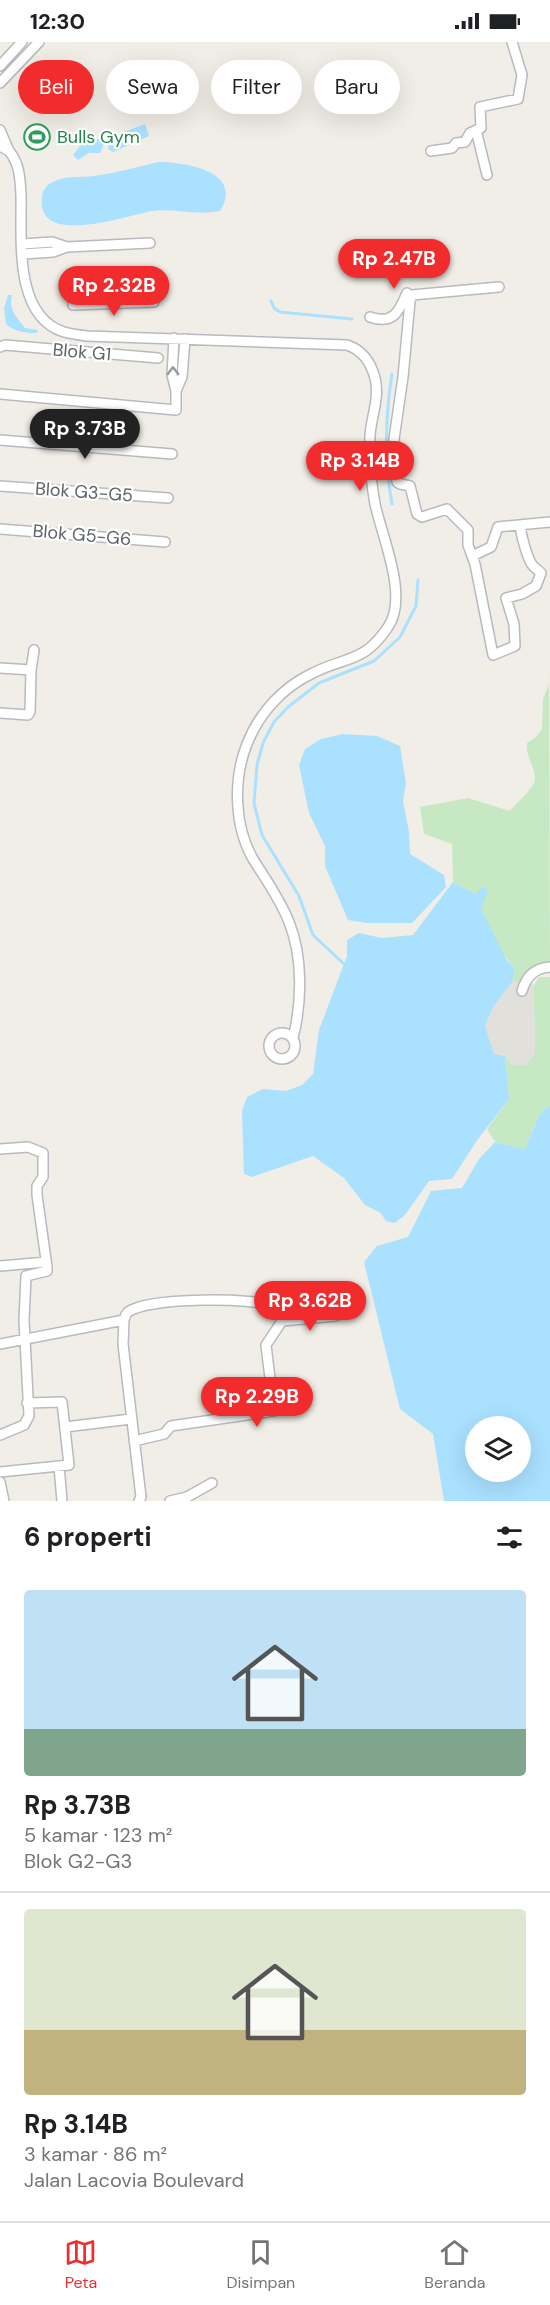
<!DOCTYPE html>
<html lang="id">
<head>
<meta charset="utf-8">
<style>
	body { margin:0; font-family:"DM Sans",sans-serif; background:#f6f6f6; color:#202124; height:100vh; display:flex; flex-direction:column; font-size:22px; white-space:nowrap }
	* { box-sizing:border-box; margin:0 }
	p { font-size:20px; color:#757577 }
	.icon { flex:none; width:33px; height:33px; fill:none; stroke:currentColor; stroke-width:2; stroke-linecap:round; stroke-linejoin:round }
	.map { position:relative; height:1459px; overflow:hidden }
	.drawer { display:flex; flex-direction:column; background:#fff; flex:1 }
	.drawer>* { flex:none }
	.top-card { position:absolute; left:18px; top:18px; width:514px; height:54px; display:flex; gap:12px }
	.controls { position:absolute; left:465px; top:1374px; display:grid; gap:12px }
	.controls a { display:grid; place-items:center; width:66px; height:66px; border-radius:50%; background:#fff; box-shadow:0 6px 24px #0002; font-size:30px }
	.price { position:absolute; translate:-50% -51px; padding:0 14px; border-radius:21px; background:#f22c2d; color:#fff; font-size:20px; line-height:39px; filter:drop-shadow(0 2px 3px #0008) }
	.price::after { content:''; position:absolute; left:50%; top:36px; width:18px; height:14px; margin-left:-9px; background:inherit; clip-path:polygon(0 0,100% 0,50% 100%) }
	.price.on { background:#222; color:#fff }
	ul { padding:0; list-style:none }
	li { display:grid; align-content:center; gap:12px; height:318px; padding:0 24px }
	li+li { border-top:2px solid #e0e0e0 }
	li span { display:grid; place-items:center; height:186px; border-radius:6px; color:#555 }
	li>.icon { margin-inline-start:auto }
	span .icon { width:108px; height:108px; fill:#fffc; stroke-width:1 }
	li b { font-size:26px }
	h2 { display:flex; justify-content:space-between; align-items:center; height:72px; padding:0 24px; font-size:26px }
	.tag { padding:0 21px; border-radius:27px; background:#fff; box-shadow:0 6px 24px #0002; font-size:21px; line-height:54px }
	.tag.on { background:#f22c2d; color:#fff }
	.status { display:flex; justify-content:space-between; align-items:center; height:42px; padding:0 30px; background:#fff; direction:ltr }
	.status svg { height:16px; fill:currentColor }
	.dock { display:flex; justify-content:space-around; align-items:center; height:84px; border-top:2px solid #e0e0e0; background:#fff; font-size:16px; color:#757577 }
	.dock a { display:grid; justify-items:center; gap:3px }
	.dock .on { color:#f22c2d }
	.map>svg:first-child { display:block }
	.industrial { fill:#e2e0db }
	.green { fill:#c6e9c3 }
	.water { fill:#a9e1ff; fill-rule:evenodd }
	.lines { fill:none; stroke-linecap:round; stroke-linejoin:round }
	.stream { stroke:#a9e1ff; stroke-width:3 }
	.street-casing { stroke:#b7babe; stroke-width:12 }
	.street { stroke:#fff; stroke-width:9 }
	.oneway { stroke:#969a9d }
	.labels { text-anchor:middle; stroke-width:4.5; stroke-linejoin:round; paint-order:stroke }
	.leisure-label { font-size:18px; fill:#27864d; stroke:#fff; text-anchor:start }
	.street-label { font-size:18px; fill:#5e6368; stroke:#fff }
</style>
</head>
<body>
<div class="status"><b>12:30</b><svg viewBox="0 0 49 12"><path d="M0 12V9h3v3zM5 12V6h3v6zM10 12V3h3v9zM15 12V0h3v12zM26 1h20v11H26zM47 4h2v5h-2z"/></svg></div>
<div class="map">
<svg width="550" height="1459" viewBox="0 0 550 1459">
	<rect width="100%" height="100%" fill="#f1eee7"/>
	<path class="industrial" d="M528 939 534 943 535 1013 525 1023H513L505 1014 494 1012 485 984 493 965 512 940Z"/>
	<path class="green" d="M549 620 550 921C535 921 528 929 519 940H512L515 926C500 911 482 872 476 852L453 840 452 802 424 792 420 765 468 756 510 769C517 760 537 745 535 734 533 720 526 717 527 701L536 695 542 687 543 657 549 642Z
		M539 935H550V1064L540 1071 525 1107 495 1100 487 1087 509 1057 505 1014 513 1023H525L535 1013 534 943Z"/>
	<path class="water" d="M145 82 149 94 113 110 108 107 109 101 115 100 113 94Z
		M86 96 92 99 100 96 103 97 105 100 100 111H89L78 118 73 113Z
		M158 120C184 120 245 129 220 169 197 174 174 166 152 169 129 173 36 206 42 156 42 150 45 144 51 141 65 133 79 136 95 134 116 131 137 125 158 120Z
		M8 253H12C8 268 17 275 25 286L38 288 37 291C26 291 15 290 6 282L4 266Z
		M343 692 377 694 400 704 406 741 403 759 409 790 410 812 444 833 446 845 412 881H367L348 878 325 824V804L309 771 299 723 305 707 321 697Z
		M453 840 476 852 484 844 488 849 481 867 507 918 515 926 512 940 493 965 485 984 494 1012 505 1014 509 1057 478 1097 452 1137 429 1139 405 1173 395 1181 386 1179 381 1171 365 1163 344 1136 313 1114 252 1135 244 1132 242 1069 247 1055 263 1047 286 1049 302 1043 313 1032 319 988 347 914V898L359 891 382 896 413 893Z
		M550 1064V1459H444L433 1392 400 1367 364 1220 377 1204 408 1195 431 1149 462 1146 479 1117 495 1100 525 1107 540 1071ZM476 1384H520V1430H476Z"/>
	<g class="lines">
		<path class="stream" d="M271 259 274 266 280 270 352 277
			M392 332C385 376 384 418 392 462
			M344 922 313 893 299 854 262 793 254 761 257 723 263 701 274 680 288 665 319 641 374 619 400 595 416 564 418 538"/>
		<g class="street-casing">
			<path id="street" d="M0 24 22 0
				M0 41 39 0
				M0 88 9 109 0 104
				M476 88 487 133
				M9 109C20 122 20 137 21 153 22 195 13 274 64 290 71 292 79 293 87 294L347 303C362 308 371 321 375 336 380 356 371 375 370 394 369 417 371 440 375 462 382 495 409 555 388 585 364 621 347 614 313 631 283 645 259 671 247 702 233 737 234 784 253 817 266 838 280 857 289 880 303 915 302 960 293 996
				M431 109 452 106 456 101 465 100 470 91 481 86 480 65 518 57 522 33 512 0
				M23 202 52 200 67 205 53 210 23 212
				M67 205 150 201
				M499 245 412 253 410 259 403 335 394 397 397 440 400 442 410 444 417 472 422 475 447 467 468 488V503L475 522 493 613 515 604 514 582 506 556 522 552 536 544 541 531C538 528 533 525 531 521 526 512 521 492 520 483
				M73 263 154 260
				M370 275C393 283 399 270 407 251
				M174 296 172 333 176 349 182 335 185 297
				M0 305 5 303 158 316
				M0 352 176 368V349
				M0 398 172 412
				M0 444 168 456
				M0 487 165 500
				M472 514 491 505 498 485 550 480
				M0 626 31 628 30 670 28 673 0 671
				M31 628 34 608
				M522 949C526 935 534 926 550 925
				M269 1004a13 13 0 1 1 26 0a13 13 0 1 1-26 0Z
				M0 1107 28 1105 43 1111V1135L37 1144V1153L47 1225V1229L26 1234 24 1278 29 1374 24 1383 0 1393
				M0 1224 46 1220
				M124 1278 123 1302 141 1455 139 1459
				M282 1279 336 1274
				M0 1302 124 1278C125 1274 125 1273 128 1270 147 1255 257 1255 278 1265L282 1279 266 1303 274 1369 171 1384 164 1392 134 1399
				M65 1385 131 1377
				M59 1424 62 1459
				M0 1430 69 1423 62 1360 27 1361
				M0 1440 4 1459
				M170 1459 187 1455 212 1441"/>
		</g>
		<use href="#street" class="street"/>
	</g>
	<defs><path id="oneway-chevron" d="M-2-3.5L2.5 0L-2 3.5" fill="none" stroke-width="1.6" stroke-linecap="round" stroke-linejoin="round" transform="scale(1.5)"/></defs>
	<use class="oneway" href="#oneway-chevron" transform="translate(173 329) rotate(-91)"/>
	<defs>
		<g id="stadium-ring" transform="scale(1.35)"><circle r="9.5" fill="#fff" stroke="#2e9e5b" stroke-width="1.5"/><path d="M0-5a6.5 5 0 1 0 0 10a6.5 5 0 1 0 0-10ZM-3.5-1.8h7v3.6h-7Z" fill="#2e9e5b"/></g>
	</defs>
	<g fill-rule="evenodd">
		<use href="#stadium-ring" x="37" y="95"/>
	</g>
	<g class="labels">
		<g class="leisure-label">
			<text x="57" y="101">Bulls Gym</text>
		</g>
		<g class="street-label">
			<text transform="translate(82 310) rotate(5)" y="6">Blok G1</text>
			<text transform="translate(84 450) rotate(4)" y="6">Blok G3-G5</text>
			<text transform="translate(82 493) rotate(5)" y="6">Blok G5-G6</text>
		</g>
	</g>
</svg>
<div class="controls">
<a><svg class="icon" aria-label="layers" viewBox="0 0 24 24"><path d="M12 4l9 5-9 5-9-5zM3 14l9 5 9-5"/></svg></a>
</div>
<b class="price" style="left:394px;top:248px">Rp 2.47B</b>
<b class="price" style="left:114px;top:275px">Rp 2.32B</b>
<b class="price on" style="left:85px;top:418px">Rp 3.73B</b>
<b class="price" style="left:360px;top:450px">Rp 3.14B</b>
<b class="price" style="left:310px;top:1290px">Rp 3.62B</b>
<b class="price" style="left:257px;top:1386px">Rp 2.29B</b>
<div class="top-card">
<a class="tag on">Beli</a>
<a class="tag">Sewa</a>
<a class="tag">Filter</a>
<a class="tag">Baru</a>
</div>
</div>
<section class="drawer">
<h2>6 properti<svg class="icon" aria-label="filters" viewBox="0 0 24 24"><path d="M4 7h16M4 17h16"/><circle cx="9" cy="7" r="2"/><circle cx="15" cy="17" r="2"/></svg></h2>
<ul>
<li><span style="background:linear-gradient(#bfe0f5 75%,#7fa58c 0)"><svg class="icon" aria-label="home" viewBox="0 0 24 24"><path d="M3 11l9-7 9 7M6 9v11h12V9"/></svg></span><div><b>Rp 3.73B</b><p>5 kamar · 123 m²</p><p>Blok G2-G3</p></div></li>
<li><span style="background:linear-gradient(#dfe7d0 65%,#c2b280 0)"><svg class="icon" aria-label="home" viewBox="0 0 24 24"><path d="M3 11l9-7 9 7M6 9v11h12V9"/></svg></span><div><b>Rp 3.14B</b><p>3 kamar · 86 m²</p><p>Jalan Lacovia Boulevard</p></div></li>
</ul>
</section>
<nav class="dock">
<a class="on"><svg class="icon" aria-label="map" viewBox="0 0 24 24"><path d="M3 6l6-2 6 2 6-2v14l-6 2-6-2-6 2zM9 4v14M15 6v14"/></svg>Peta</a>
<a><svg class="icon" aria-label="saved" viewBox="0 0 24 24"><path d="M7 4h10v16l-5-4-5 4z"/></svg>Disimpan</a>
<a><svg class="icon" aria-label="home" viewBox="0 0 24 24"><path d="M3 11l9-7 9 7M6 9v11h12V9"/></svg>Beranda</a>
</nav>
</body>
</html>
